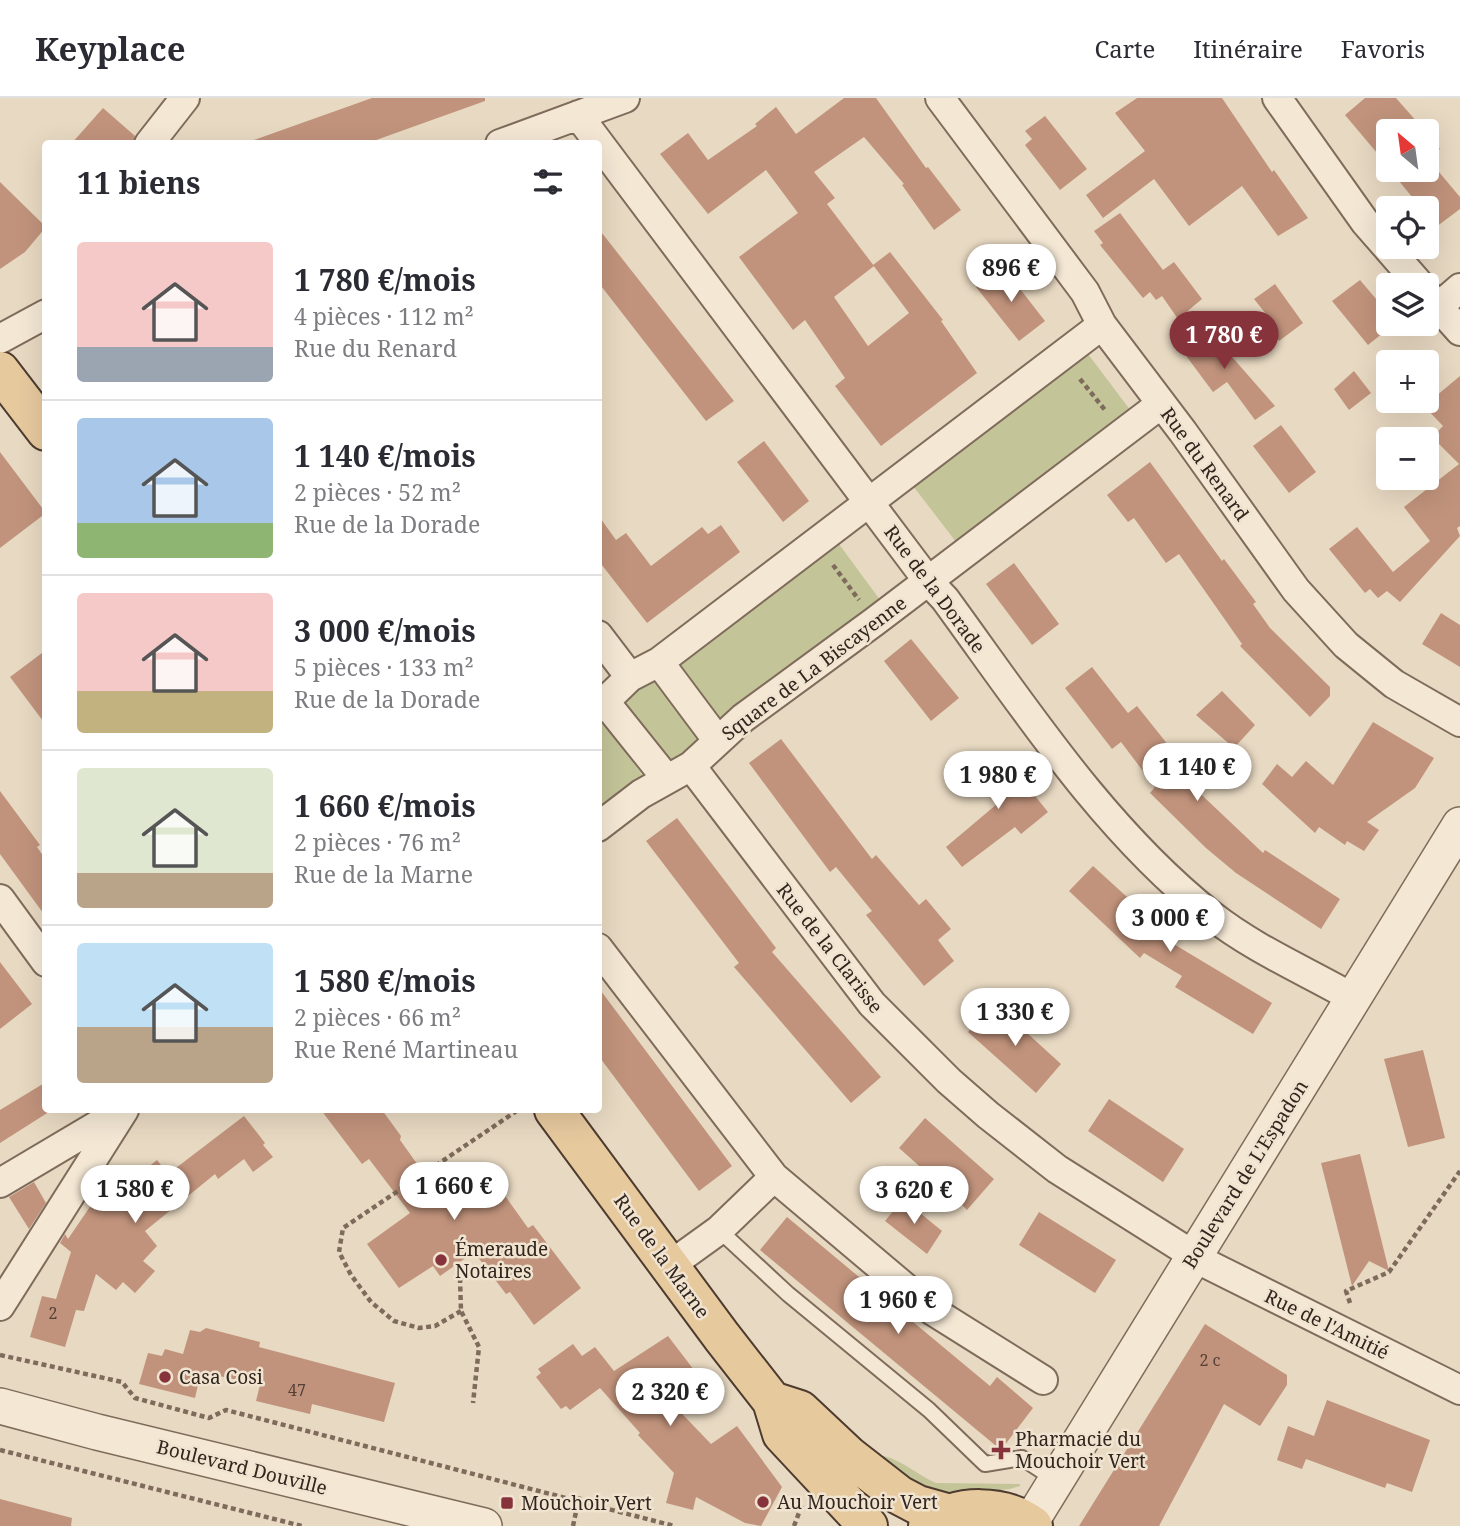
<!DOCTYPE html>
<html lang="fr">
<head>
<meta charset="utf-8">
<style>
	body { margin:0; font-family:"Noto Serif",serif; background:#f7f7f7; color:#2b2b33; height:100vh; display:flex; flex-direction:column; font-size:26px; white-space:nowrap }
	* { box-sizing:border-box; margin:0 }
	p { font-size:23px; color:#7c7c81 }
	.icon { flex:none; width:38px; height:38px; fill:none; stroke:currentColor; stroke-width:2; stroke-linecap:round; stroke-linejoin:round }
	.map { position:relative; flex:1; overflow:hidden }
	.drawer { position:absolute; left:42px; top:42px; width:560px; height:973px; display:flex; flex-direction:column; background:#fff; border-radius:7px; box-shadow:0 7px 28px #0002 }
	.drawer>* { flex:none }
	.needle { width:46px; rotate:331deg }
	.tools { position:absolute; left:1376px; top:21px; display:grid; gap:14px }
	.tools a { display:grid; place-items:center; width:63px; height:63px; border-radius:7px; background:#fff; box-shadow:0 7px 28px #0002; font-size:35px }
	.price { position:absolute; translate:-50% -60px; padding:0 16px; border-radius:24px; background:#fff; color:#222; font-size:23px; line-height:46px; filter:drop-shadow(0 2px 4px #0008) }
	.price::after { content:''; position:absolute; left:50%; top:42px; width:21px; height:16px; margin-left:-10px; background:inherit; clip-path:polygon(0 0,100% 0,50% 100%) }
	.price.current { background:#87333b; color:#fff }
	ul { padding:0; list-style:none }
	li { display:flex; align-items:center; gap:21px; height:175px; padding:0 35px }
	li+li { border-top:2px solid #e1e1e2 }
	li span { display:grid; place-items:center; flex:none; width:196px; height:140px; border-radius:7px; color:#555 }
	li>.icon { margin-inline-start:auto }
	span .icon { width:84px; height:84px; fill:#fffc; stroke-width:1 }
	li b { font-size:30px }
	h2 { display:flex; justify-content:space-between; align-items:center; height:84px; padding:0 35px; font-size:30px }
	header { display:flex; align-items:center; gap:42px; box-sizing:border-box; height:98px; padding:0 35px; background:#fff; border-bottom:2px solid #e1e1e2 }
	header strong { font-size:33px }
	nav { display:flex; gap:38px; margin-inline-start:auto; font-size:24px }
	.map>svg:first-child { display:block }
	.green { fill:#c3c498 }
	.building { fill:#c1937c }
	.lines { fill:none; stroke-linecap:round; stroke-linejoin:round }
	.service-casing { stroke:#7f6b5b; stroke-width:18 }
	.minor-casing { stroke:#7f6b5b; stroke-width:32 }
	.tertiary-casing { stroke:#7f6b5b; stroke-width:38 }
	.primary-casing { stroke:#4d3b2f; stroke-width:42 }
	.path { stroke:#7f6b5b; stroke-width:4.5; stroke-dasharray:5 3.5; stroke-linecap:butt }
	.service { stroke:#f4e7d4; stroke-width:14 }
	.minor { stroke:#f4e7d4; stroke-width:28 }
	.tertiary { stroke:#f4e7d4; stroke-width:35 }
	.primary { stroke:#e7c99e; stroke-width:38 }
	.poi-dot { fill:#87333b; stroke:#f0e4d0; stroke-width:2.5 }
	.labels { text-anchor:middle; stroke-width:5; stroke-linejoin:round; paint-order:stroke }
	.number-label { font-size:16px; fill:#554036 }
	.street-label { font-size:19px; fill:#31251e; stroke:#f0e4d0 }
	.poi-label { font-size:19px; fill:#31251e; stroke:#f0e4d0; text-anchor:start }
</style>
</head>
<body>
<header>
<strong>Keyplace</strong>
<nav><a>Carte</a><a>Itinéraire</a><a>Favoris</a></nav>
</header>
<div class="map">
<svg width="1460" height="1428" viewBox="0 0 1460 1428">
	<rect width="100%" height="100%" fill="#e8d9c2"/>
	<path class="green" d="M1088 256 1134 317 960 449 913 388Z
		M836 442 883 506 721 626 673 562Z
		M654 577 702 639 698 651 669 667 631 622 623 599Z
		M602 622 645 681 599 716 598 624Z
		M884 1358C904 1363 917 1377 936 1385L1020 1386V1388L1010 1391 947 1397 929 1396 866 1360Z"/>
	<path class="building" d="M372 0H485V3L365 46H251V43Z
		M844 0H876L926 70 928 69 961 112 934 132 902 87 904 86 864 39 814 74 835 100 827 106 874 168 834 199 868 248 909 215 873 167 890 154 943 222 941 223 977 275 881 348 835 288 845 280 805 222 793 232 739 159 798 115 766 72 708 116 660 56 688 35 708 62 757 28 755 26 776 9 796 36Z
		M1137 0H1222L1272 74 1274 72 1308 120 1278 138 1242 88 1189 128 1154 81 1103 120 1086 97 1145 53 1115 15Z
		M1365 0H1396L1425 33H1388V68L1345 17Z
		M103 10 135 38 133 46H71Z
		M1045 18 1087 71 1060 92 1025 47 1032 41 1025 33Z
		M1426 34 1440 51 1428 61 1460 99V111L1436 129 1426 117V110H1421L1390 72H1426Z
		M0 84 46 129 25 154 0 171Z
		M1120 115 1163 172 1174 164 1202 201 1178 221 1162 198 1156 202 1150 194 1143 200 1100 147 1103 145 1094 133Z
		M598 130 734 303 706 323 598 184Z
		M1003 169 1045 223 1019 243 976 189Z
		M1360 182 1388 215V226H1394L1368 247 1332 203Z
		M1275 186 1303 225 1279 243 1262 220 1266 216 1254 201Z
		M1204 227 1275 308 1255 322 1227 284 1213 294 1178 247Z
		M1354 273 1371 295 1349 312 1334 291Z
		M1460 278V428L1457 430 1460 438 1400 504 1387 493 1378 500 1370 491 1365 495 1329 451 1357 429 1393 474 1430 443 1404 409 1459 366 1432 339 1443 328 1424 308Z
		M1281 327 1316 374 1289 395 1253 348Z
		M764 343 809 403 783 424 737 364Z
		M0 354 46 415 0 450Z
		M1150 364 1222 463 1224 461 1256 504 1253 506 1270 530 1330 589V598L1310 619 1240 548 1242 546 1179 456 1166 465 1134 420 1128 424 1107 397Z
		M598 417 616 442 626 435 651 468 702 429 708 436 721 427 740 454 647 525 598 462Z
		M1014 465 1059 526 1032 547 986 486Z
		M1441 515 1460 527V569L1422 546Z
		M911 541 959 600 931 623 884 563Z
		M46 552V627L10 579Z
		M1092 569 1128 615 1137 608 1177 658 1172 663 1190 679 1187 683 1263 755 1265 752 1340 801 1321 831 1236 775 1206 750 1150 695 1155 689 1121 644 1112 651 1065 590Z
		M1222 593 1255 627 1234 650 1196 617Z
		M1373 624 1434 660 1415 690 1367 724 1379 732 1364 753 1347 743 1345 747 1319 729 1315 735 1262 686 1277 666 1292 679 1306 663 1333 687Z
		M781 641 872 761 876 757 919 807 926 801 951 831 938 842 954 863 924 888 866 817 872 813 836 769 830 774 749 665Z
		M1001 656 1048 714 1021 736 1015 729 962 769 946 749 997 706 974 677Z
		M0 693 40 747 37 749 46 762V819L0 756Z
		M677 720 776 850 772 854 881 979 851 1005 734 869 739 865 646 743Z
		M1093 768 1149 819 1142 827 1272 905 1253 936 1175 889 1182 878 1144 855 1140 860 1069 793Z
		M0 864 32 906 0 931Z
		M598 889 732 1068 699 1093 598 957Z
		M994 905 1061 966 1036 995 968 934Z
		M1423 952 1445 1040 1408 1049 1384 961Z
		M46 984V1012H52L0 1045V1012Z
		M1109 1001 1184 1051 1163 1084 1088 1033Z
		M321 1012H382L401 1038 400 1042 438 1095 481 1064 528 1130 533 1127 581 1190 534 1227 510 1194 506 1196 474 1154 440 1178 433 1168 399 1190 367 1146 410 1115 369 1061 362 1066Z
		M244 1018 265 1045 263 1047 273 1059 253 1074 244 1061 218 1081 215 1076 145 1133 157 1148 143 1163 155 1173 135 1195 123 1184 116 1192 96 1176 84 1213 76 1212 65 1249 30 1239 42 1198 56 1201 71 1154 60 1145 65 1136 68 1141 115 1072 127 1086 157 1062 168 1076Z
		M925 1020 994 1081 967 1112 960 1105 958 1108 919 1082 926 1074 899 1050Z
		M1360 1056 1389 1173 1369 1163 1352 1188 1321 1065Z
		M34 1084 46 1105 29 1131 9 1099Z
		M903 1101 942 1133 927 1156 885 1123Z
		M1039 1114 1116 1162 1095 1195 1019 1147Z
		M787 1119 990 1288 997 1279 1033 1310 1001 1352 760 1152Z
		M1205 1226 1287 1277V1287L1260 1328 1224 1306 1159 1428H1079Z
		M206 1230 260 1244 259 1249 395 1285 384 1324 312 1306 310 1316 256 1303 260 1287 201 1274 195 1300 139 1286 148 1255 162 1258 165 1251 183 1256 190 1232 200 1234Z
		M668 1238 697 1276 664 1297 711 1346 737 1328 782 1389 761 1428 745 1425 696 1399 693 1412 666 1405 674 1375 638 1337 640 1335 600 1290 570 1312 566 1308 561 1311 536 1279 541 1275 538 1271 573 1246 582 1258 595 1249 614 1273Z
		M1327 1302 1430 1342 1412 1394 1387 1385 1385 1390 1306 1361 1302 1371 1277 1362 1288 1328 1314 1338Z
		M0 1401 72 1420 71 1428H0Z"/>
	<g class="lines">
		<g class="service-casing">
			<path id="service" d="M719 1132 788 1196 929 1312 985 1366 1022 1360 1056 1382"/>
		</g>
		<g class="minor-casing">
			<path id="minor" d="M940 0 1085 194 1102 227 1183 334 1296 492 1346 547 1394 586 1460 624
				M1277 0 1365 124 1420 187
				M578 17 928 483 945 501C1026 612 1103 731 1211 817 1254 851 1306 873 1353 900
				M149 46 185 0
				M500 46 625 0
				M1426 195 1460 233
				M1438 209 1460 190
				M0 241 46 216
				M598 537 630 579
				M659 564 718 643
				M606 605 666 680
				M598 610 630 579 659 564 1102 227
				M691 668 872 906 949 983 988 1017 1057 1071 1209 1167 1460 1292
				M598 729 641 696 691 668 743 620 874 524 1161 306
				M0 801 46 864
				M598 850 774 1079 933 1213 1043 1282
				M0 1085 118 1015
				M669 1168 719 1132 774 1079
				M0 1208 124 1012"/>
		</g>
		<g class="tertiary-casing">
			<path id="tertiary" d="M0 1308 97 1334 484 1428
				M1030 1425 1460 727"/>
		</g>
		<g class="primary-casing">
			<path id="primary" d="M0 273 46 333
				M554 1012 722 1239 772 1303 782 1336 868 1428
				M772 1303 800 1312 849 1358 899 1397 918 1407 950 1416
				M928 1428C957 1405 1004 1406 1033 1428"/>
		</g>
		<path class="path" d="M1080 281 1105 312
			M833 467 859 502
			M460 1180 461 1213 479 1249 473 1305
			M1350 1205 1346 1193 1389 1174 1460 1073
			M461 1213 435 1228 419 1230 394 1223 371 1204 351 1177 339 1154 343 1130 518 1012
			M0 1257 122 1284 135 1300 209 1320 226 1312 674 1428
			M0 1352 302 1428
			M573 1428 580 1395
			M794 1428 802 1407"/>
		<use href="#service" class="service"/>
		<use href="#minor" class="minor"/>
		<use href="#tertiary" class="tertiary"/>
		<use href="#primary" class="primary"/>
	</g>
	<g class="poi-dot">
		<circle cx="441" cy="1162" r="7"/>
		<circle cx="165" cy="1279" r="7"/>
		<path d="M997.5 1341.5h7v7h7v7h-7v7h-7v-7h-7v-7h7z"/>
		<circle cx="763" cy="1404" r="7"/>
		<rect x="500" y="1398" width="14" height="14" rx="3.5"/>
	</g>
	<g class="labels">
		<g class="number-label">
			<text x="53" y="1221">2</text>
			<text x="1210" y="1268">2 c</text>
			<text x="297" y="1298">47</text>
		</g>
		<g class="street-label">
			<text transform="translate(1205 366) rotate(54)" y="7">Rue du Renard</text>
			<text transform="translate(935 491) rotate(53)" y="7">Rue de la Dorade</text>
			<text transform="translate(814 570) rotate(-37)" y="7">Square de La Biscayenne</text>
			<text transform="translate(830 850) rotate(52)" y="7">Rue de la Clarisse</text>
			<text transform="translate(1245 1076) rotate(-58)" y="7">Boulevard de L'Espadon</text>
			<text transform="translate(662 1158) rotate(54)" y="7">Rue de la Marne</text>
			<text transform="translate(1327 1226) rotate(26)" y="7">Rue de l'Amitié</text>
			<text transform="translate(242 1369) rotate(14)" y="7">Boulevard Douville</text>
		</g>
		<g class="poi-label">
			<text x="455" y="1158">Émeraude<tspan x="455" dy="22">Notaires</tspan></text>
			<text x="179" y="1286">Casa Cosi</text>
			<text x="1015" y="1348">Pharmacie du<tspan x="1015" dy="22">Mouchoir Vert</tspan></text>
			<text x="777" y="1411">Au Mouchoir Vert</text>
			<text x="521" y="1412">Mouchoir Vert</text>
		</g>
	</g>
</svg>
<div class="tools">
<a><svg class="needle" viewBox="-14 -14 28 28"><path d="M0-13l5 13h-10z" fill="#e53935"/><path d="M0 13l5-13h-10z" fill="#7c7c81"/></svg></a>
<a><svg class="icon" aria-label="locate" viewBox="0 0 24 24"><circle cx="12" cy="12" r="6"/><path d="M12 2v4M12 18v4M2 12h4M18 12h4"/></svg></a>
<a><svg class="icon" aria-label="layers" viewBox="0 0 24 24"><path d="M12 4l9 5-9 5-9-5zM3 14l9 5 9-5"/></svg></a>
<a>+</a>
<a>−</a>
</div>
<b class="price" style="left:1011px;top:206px">896 €</b>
<b class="price current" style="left:1224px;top:273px">1 780 €</b>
<b class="price" style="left:1197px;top:705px">1 140 €</b>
<b class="price" style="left:998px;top:713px">1 980 €</b>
<b class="price" style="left:1170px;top:856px">3 000 €</b>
<b class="price" style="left:1015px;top:950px">1 330 €</b>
<b class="price" style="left:454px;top:1124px">1 660 €</b>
<b class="price" style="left:135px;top:1127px">1 580 €</b>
<b class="price" style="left:914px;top:1128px">3 620 €</b>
<b class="price" style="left:898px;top:1238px">1 960 €</b>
<b class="price" style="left:670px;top:1330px">2 320 €</b>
<section class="drawer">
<h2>11 biens<svg class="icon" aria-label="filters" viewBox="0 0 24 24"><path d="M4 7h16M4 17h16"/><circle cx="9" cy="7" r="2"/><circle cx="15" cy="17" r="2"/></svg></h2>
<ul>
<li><span style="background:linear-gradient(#f6c9c9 75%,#9aa5b1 0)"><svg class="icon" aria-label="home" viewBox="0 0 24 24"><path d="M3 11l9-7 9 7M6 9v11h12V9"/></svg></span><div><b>1 780 €/mois</b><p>4 pièces · 112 m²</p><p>Rue du Renard</p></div></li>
<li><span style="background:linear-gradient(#a9c7e8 75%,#8fb573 0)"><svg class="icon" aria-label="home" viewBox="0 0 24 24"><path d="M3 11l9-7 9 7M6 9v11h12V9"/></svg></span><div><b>1 140 €/mois</b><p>2 pièces · 52 m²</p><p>Rue de la Dorade</p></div></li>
<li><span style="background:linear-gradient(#f6c9c9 70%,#c2b280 0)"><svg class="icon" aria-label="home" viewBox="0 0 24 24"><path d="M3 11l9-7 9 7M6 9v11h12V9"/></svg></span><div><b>3 000 €/mois</b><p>5 pièces · 133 m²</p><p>Rue de la Dorade</p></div></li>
<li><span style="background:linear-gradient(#dfe7d0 75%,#b9a48a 0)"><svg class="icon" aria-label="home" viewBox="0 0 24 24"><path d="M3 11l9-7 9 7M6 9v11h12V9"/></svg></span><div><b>1 660 €/mois</b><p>2 pièces · 76 m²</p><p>Rue de la Marne</p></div></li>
<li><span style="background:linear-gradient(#bfe0f5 60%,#b9a48a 0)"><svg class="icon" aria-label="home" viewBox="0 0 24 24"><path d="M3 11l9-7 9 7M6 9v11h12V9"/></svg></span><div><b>1 580 €/mois</b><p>2 pièces · 66 m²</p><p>Rue René Martineau</p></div></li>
</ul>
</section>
</div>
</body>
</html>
